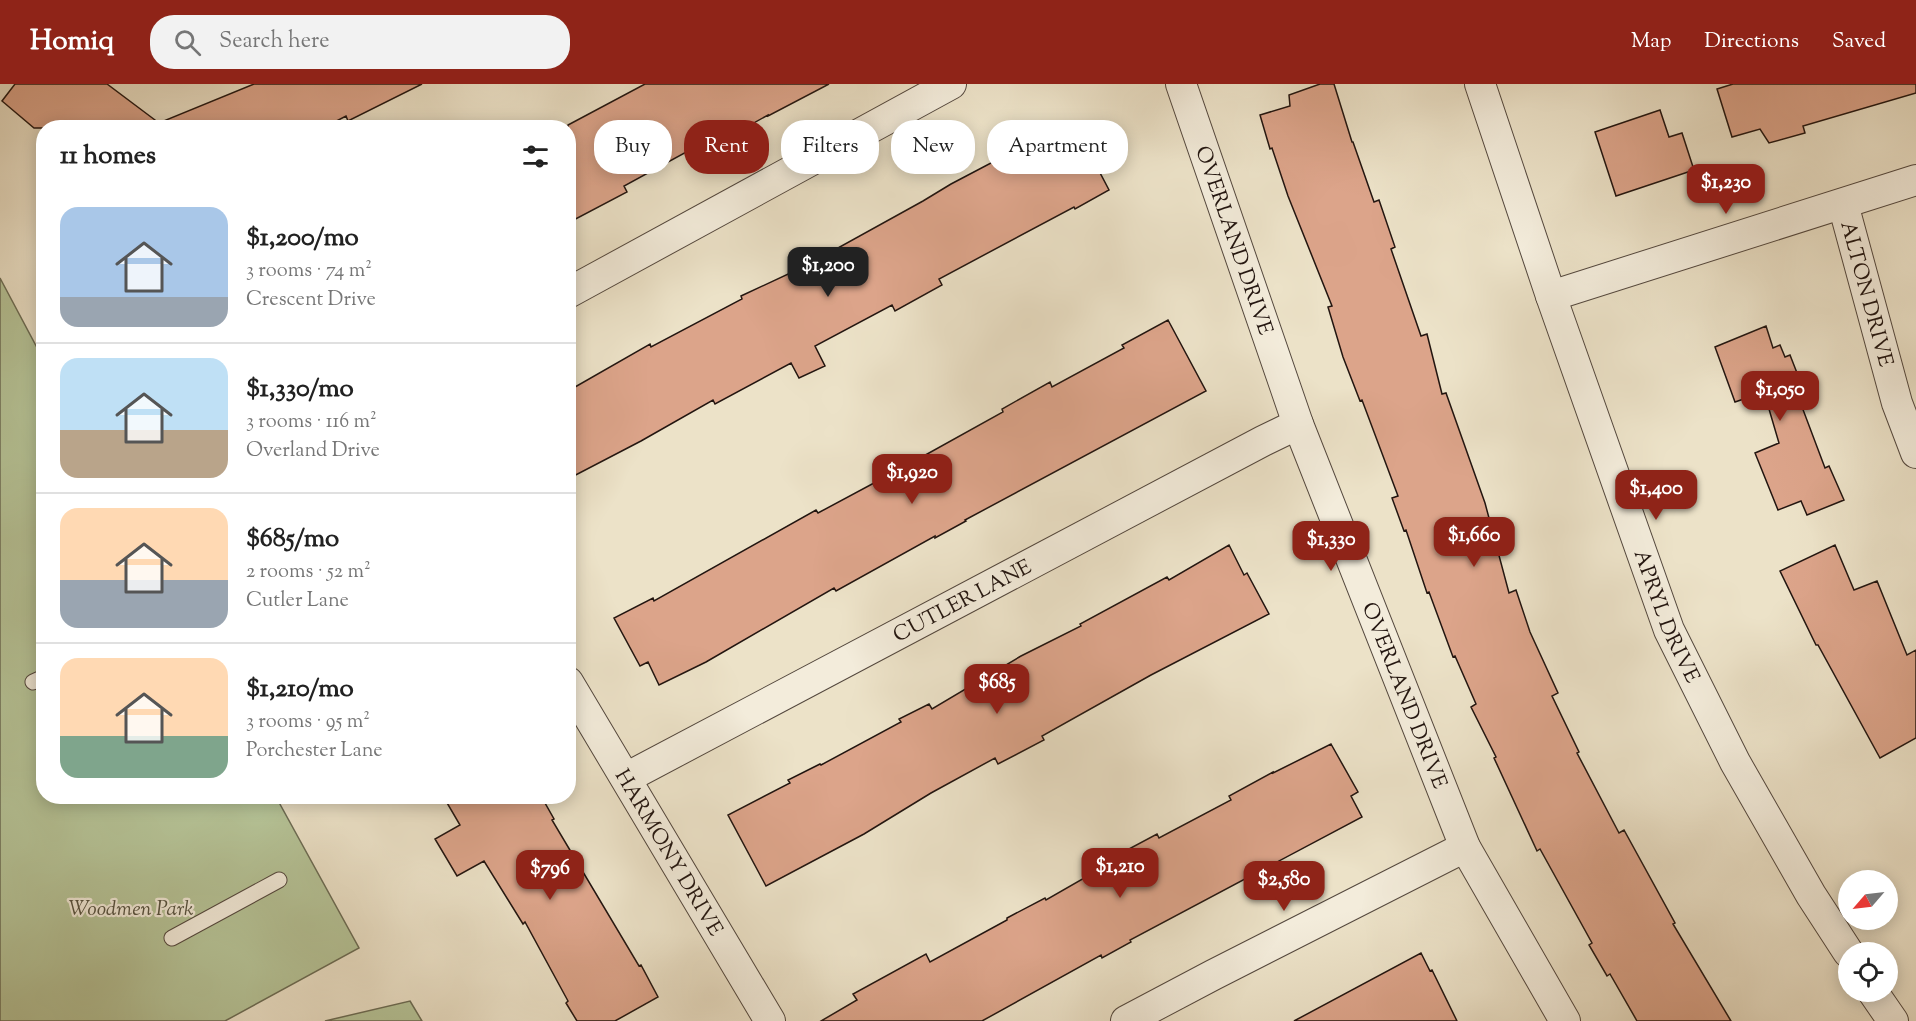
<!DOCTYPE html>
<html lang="en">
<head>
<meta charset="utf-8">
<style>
	body { margin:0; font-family:"Sorts Mill Goudy",serif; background:#f2f2f2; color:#222; height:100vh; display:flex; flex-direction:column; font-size:22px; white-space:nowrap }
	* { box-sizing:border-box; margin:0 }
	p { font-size:20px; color:#767676 }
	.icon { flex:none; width:33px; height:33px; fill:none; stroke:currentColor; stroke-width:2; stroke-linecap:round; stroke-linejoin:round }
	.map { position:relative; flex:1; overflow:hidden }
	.sheet { position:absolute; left:36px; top:36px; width:540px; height:684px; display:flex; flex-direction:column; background:#fff; border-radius:24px; box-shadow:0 3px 15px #0003 }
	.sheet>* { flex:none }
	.hud { position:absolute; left:594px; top:36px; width:570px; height:54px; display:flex; gap:12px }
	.needle { width:39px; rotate:242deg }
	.fabs { position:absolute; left:1838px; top:786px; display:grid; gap:12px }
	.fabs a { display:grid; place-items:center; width:60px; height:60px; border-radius:50%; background:#fff; box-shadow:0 3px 15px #0003; font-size:30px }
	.price { position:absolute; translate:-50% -51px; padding:0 14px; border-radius:12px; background:#8f2418; color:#fff; font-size:20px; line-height:39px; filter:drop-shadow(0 2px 3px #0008) }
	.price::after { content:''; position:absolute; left:50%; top:36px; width:18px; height:14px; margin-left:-9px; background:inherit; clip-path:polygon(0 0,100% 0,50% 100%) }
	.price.current { background:#222; color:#fff }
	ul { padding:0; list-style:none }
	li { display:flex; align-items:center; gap:18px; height:150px; padding:0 24px }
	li+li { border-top:2px solid #e0e0e0 }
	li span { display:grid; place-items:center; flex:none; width:168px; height:120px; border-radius:18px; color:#555 }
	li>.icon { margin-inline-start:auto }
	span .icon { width:72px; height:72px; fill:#fffc; stroke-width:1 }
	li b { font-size:26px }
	h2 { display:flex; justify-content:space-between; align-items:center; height:72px; padding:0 24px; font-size:26px }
	.pill { padding:0 21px; border-radius:24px; background:#fff; box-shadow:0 3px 15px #0003; font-size:21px; line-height:54px }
	.pill.current { background:#8f2418; color:#fff }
	header { display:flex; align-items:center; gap:36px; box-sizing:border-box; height:84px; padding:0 30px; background:#8f2418; color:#fff }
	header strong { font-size:28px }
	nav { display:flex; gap:33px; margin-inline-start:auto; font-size:21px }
	.search { width:420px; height:54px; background:#f2f2f2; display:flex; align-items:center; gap:15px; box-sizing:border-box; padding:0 21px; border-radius:24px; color:#767676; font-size:22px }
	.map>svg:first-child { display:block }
	.green { fill:#b6c498; stroke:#6c6c54; stroke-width:1.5 }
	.building { fill:#dca48a; stroke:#221510; stroke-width:1.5 }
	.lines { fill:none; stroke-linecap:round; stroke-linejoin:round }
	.lane-casing { stroke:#54483e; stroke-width:17 }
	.street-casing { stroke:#54483e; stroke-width:32 }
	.lane { stroke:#f3ecdb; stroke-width:15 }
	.street { stroke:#f3ecdb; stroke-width:30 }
	.labels { text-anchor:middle; stroke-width:4.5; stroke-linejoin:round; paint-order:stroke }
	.street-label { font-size:21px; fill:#221510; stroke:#f3ecdb }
	.park-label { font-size:21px; font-style:italic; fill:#565240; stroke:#f3ecdb }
</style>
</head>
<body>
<header>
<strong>Homiq</strong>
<div class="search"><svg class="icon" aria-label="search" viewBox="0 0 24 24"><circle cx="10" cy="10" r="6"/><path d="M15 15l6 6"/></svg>Search here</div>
<nav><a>Map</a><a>Directions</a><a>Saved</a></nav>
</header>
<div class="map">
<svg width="1916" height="937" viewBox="0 0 1916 937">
	<rect width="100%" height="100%" fill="#ece2c8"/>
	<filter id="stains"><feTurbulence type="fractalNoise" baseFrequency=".00333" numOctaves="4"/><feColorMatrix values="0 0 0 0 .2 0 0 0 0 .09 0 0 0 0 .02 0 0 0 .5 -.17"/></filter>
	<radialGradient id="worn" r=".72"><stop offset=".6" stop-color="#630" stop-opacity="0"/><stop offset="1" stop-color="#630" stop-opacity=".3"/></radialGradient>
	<path class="green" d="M0 194 43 275 44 712 276 713 359 864 225 937H0Z
		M410 917 422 937H325Z"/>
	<path class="building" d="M15 0H107L159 39 254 0H422L348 37 346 32 323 44H34L2 17Z
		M645 0H829L768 32V31L702 68 699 61 624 102 627 108 568 139V41Z
		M1320 0H1334L1352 58H1353L1374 118 1379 116 1395 163 1391 165 1421 252 1427 250 1442 310 1446 309 1485 419 1509 509 1516 506 1530 548 1558 609 1552 612 1579 668 1577 669 1619 749 1624 746 1675 839 1673 840 1731 937H1637L1610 890 1607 892 1589 861 1592 859 1540 765 1537 767 1494 674 1496 673 1471 623 1476 620 1455 572 1453 573 1429 508 1427 509 1406 446 1404 447 1392 414 1398 412 1362 316 1360 317 1343 273 1328 223 1332 222 1288 112 1272 64 1270 65 1260 31 1290 22 1289 11Z
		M1733 0H1916V9L1803 42 1805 49 1769 59 1760 45 1732 53 1717 5Z
		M1660 26 1669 53 1682 49 1694 86 1616 112 1595 48Z
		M1069 39 1085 67 1088 66 1109 106 1075 125 1074 123 939 195 942 201 895 227 892 221 815 262 825 282 799 294 791 279 715 320 713 316 641 357 568 395V307L650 260 651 263 742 215 741 212 799 185 797 183 828 167 829 169 923 117 951 100 1008 70 1009 72Z
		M1168 236 1206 307 965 436 966 437 935 454V452L836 507 834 504 706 578 659 601 648 578 640 582 614 534 653 514 654 517 816 426 818 429 902 384 1003 328 1002 325 1050 298 1052 303 1124 264 1122 261Z
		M1766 242 1773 264 1780 261 1785 273 1790 271 1806 312 1799 315 1825 384 1829 382 1844 416 1807 431 1801 417 1778 426 1755 369 1779 359 1764 308 1735 318 1715 263Z
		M1229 461 1244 491 1247 489 1269 530 1151 591 1042 652 1044 656 998 680 995 674 931 709 864 750 766 802 728 731 790 699 788 696 820 680 821 681 901 638 899 635 929 620 932 625 1021 572 1081 542 1080 540 1167 493 1169 496Z
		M1835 461 1854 506 1877 497 1907 571 1916 566V654L1880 674 1818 561H1816L1780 487Z
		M1331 660 1358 708 1351 712 1362 733 1130 856 1131 858 1102 874 1101 871 982 937H821L857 916 853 910 926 870 930 878 1007 836V834L1045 814 1046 816 1114 777 1112 774 1157 750 1159 754 1231 716 1229 712 1273 688V689Z
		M443 712H541L554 735 552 736 639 882 641 881 658 913 615 937H577L566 919 568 917 525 838 523 840 484 777 457 792 435 755 460 741Z
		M1421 869 1430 887 1432 886 1457 937H1294Z"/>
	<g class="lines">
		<g class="lane-casing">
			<path id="lane" d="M33 598 44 593
				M172 854 279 796"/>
		</g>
		<g class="street-casing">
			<g id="street">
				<path id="s1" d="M1181 0 1298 340 1465 763 1565 937"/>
				<path id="s2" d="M1480 0 1551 212 1669 546 1735 678 1811 811 1848 868"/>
				<path id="s3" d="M1843 120 1897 319 1916 369"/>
				<path d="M568 209 951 0"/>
				<path d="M1551 212 1916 96"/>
				<path id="s4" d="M568 598 770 937"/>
				<path id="s5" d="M626 694 1263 357 1298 340"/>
				<path d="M1873 908 1893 937"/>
				<path d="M1126 937 1213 891 1465 763"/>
			</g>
		</g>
		<use href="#lane" class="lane"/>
		<use href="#street" class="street"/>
	</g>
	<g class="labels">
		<g class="street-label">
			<text dy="7" stroke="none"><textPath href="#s1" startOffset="165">OVERLAND DRIVE</textPath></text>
			<text dy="7" stroke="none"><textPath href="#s3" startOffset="93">ALTON DRIVE</textPath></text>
			<text dy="7" stroke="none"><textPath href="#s5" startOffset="380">CUTLER LANE</textPath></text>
			<text dy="7" stroke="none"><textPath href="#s2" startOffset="564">APRYL DRIVE</textPath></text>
			<text dy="7" stroke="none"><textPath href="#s1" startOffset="651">OVERLAND DRIVE</textPath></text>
			<text dy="7" stroke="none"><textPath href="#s4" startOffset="198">HARMONY DRIVE</textPath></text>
		</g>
		<g class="park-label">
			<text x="131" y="831">Woodmen Park</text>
		</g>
	</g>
	<rect width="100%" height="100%" filter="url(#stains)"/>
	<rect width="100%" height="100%" fill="url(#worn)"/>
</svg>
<div class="fabs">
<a><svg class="needle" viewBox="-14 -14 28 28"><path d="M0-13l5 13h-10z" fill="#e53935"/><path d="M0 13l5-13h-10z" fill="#767676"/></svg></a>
<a><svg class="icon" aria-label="locate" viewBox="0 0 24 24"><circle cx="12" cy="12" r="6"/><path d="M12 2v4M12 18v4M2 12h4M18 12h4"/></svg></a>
</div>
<b class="price" style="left:1726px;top:131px">$1,230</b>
<b class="price current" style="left:828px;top:214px">$1,200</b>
<b class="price" style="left:1780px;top:338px">$1,050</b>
<b class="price" style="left:912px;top:421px">$1,920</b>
<b class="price" style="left:1656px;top:437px">$1,400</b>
<b class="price" style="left:1474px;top:484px">$1,660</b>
<b class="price" style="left:1331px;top:488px">$1,330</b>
<b class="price" style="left:997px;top:631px">$685</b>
<b class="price" style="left:1120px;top:815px">$1,210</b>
<b class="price" style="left:550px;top:817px">$796</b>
<b class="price" style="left:1284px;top:828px">$2,580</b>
<div class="hud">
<a class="pill">Buy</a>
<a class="pill current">Rent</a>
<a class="pill">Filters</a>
<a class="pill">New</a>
<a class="pill">Apartment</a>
</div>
<section class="sheet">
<h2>11 homes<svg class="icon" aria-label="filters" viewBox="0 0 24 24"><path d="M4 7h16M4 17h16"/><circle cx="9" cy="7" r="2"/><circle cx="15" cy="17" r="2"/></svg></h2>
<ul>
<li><span style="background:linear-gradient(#a9c7e8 75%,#9aa5b1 0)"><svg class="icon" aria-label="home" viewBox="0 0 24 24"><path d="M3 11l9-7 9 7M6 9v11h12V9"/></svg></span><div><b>$1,200/mo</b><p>3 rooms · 74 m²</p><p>Crescent Drive</p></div></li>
<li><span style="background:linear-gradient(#bfe0f5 60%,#b9a48a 0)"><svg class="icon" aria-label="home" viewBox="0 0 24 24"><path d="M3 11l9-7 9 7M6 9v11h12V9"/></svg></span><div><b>$1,330/mo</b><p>3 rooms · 116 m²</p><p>Overland Drive</p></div></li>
<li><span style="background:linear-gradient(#ffd9b3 60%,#9aa5b1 0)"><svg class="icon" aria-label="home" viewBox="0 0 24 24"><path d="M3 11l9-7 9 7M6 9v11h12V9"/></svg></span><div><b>$685/mo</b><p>2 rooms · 52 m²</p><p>Cutler Lane</p></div></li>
<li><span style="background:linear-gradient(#ffd9b3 65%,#7fa58c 0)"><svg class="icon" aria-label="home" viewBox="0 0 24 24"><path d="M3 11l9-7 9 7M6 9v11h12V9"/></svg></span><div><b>$1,210/mo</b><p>3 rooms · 95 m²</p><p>Porchester Lane</p></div></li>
</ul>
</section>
</div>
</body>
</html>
